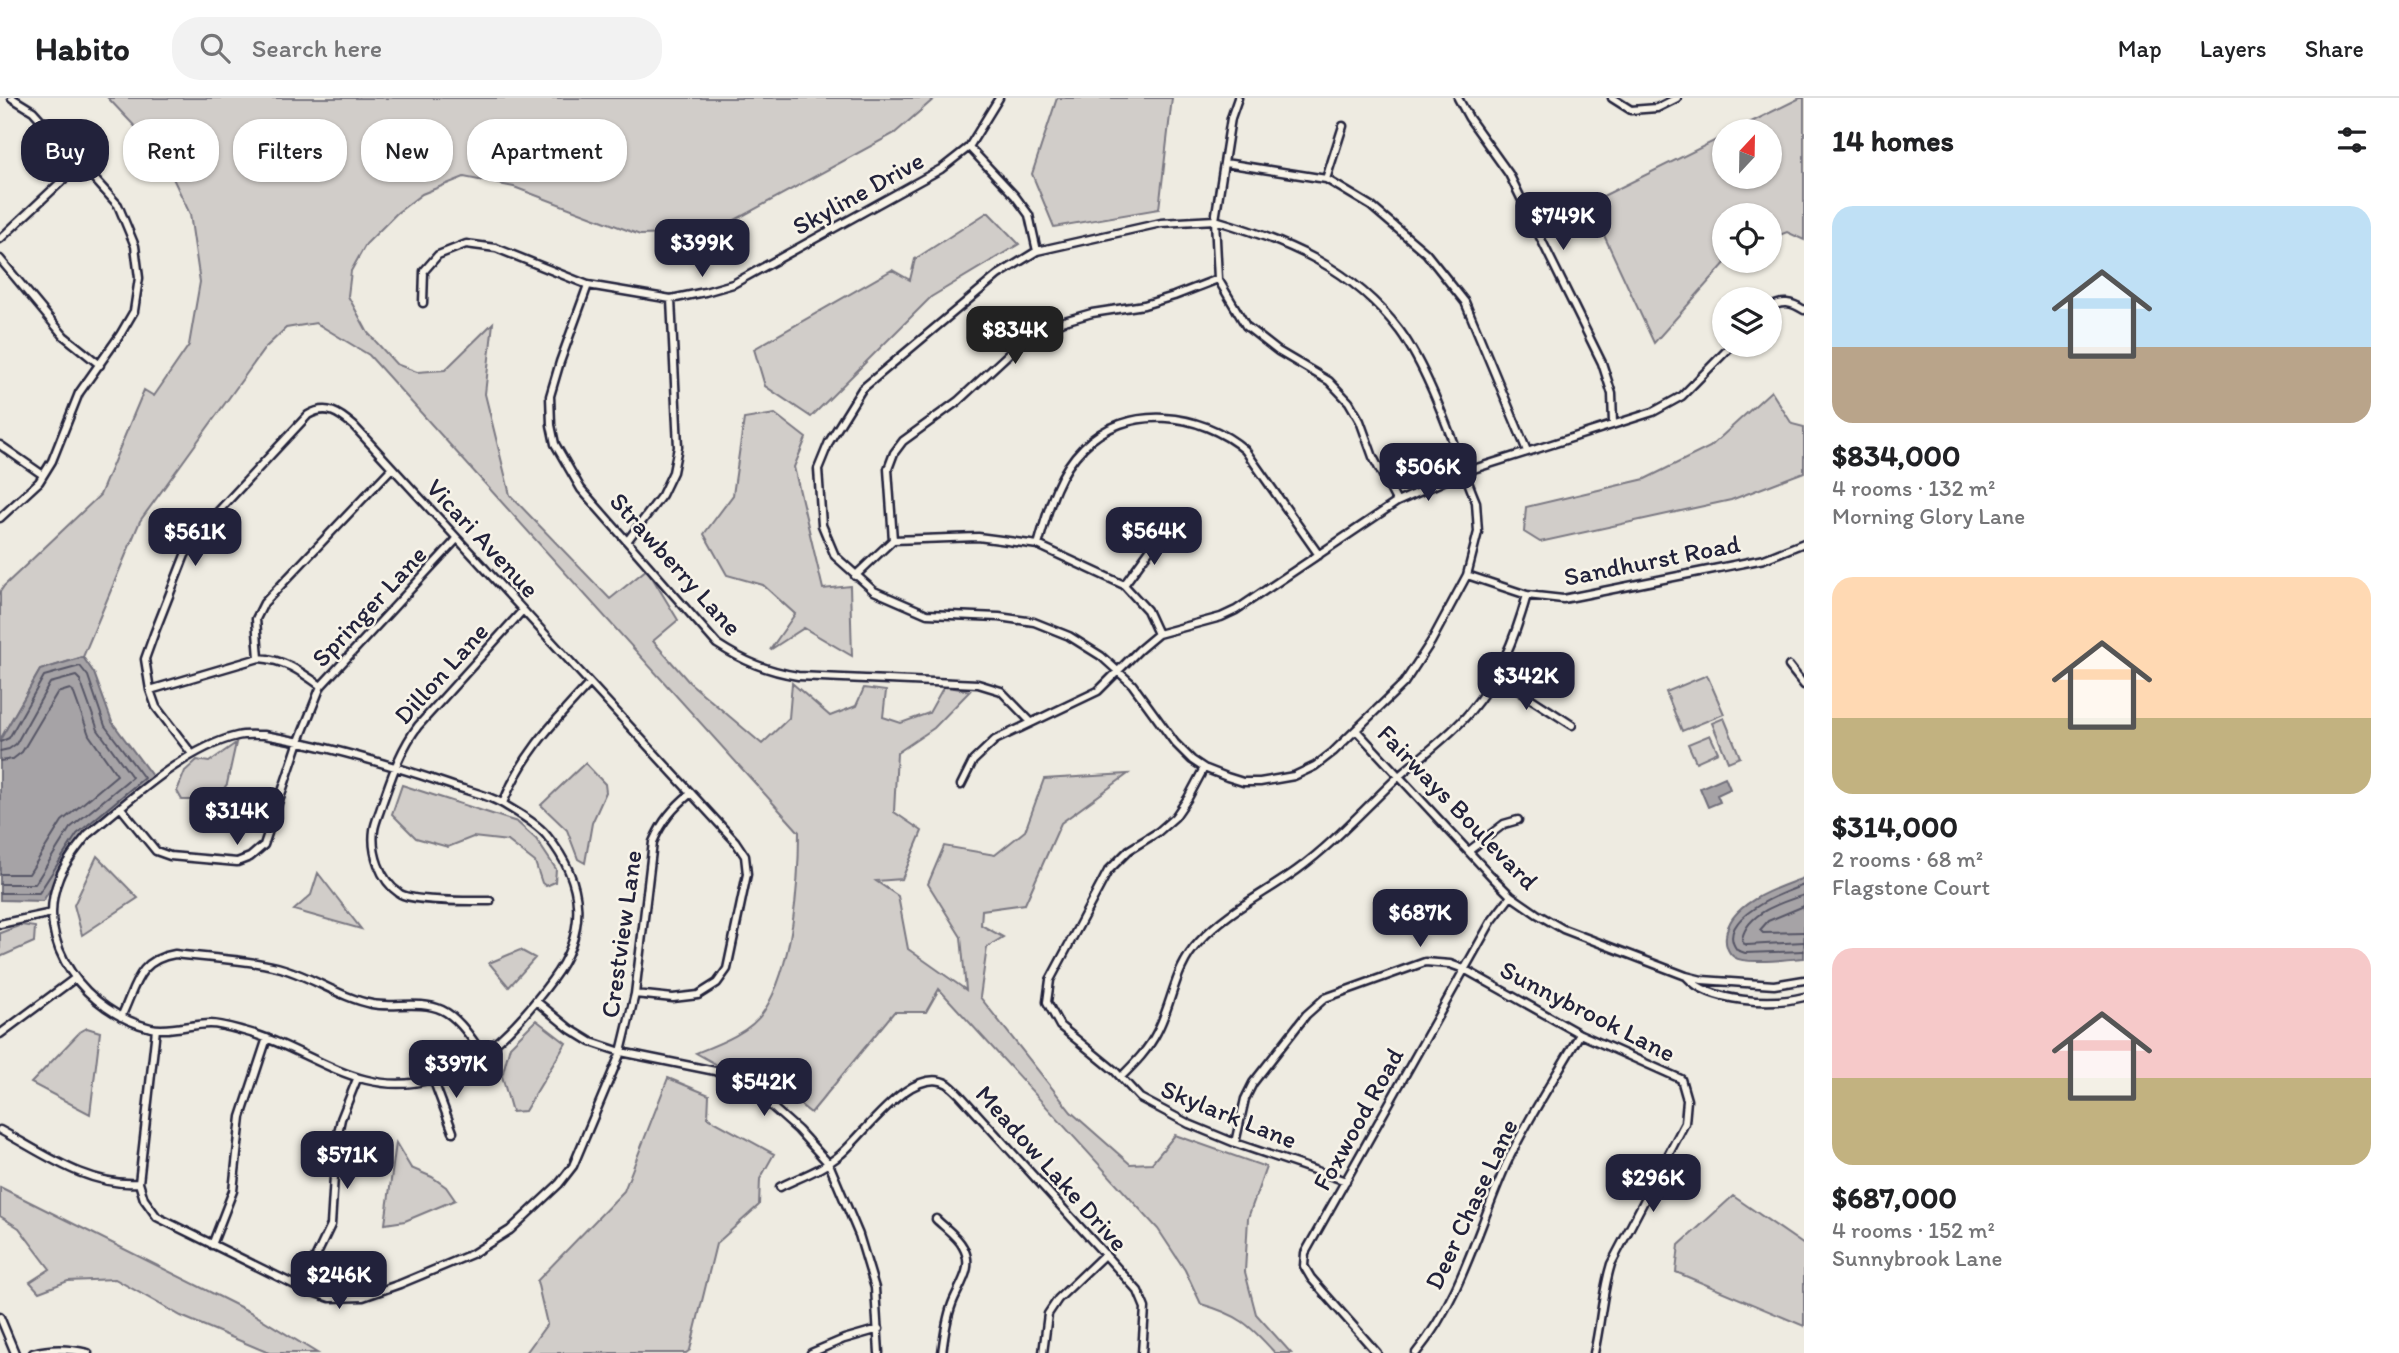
<!DOCTYPE html>
<html lang="en">
<head>
<meta charset="utf-8">
<style>
	body { margin:0; font-family:Itim,sans-serif; background:#f2f2f2; color:#202124; height:100vh; display:flex; flex-direction:column; font-size:26px; white-space:nowrap }
	* { box-sizing:border-box; margin:0 }
	p { font-size:23px; color:#757577 }
	.icon { flex:none; width:38px; height:38px; fill:none; stroke:currentColor; stroke-width:2; stroke-linecap:round; stroke-linejoin:round }
	.map { position:relative; flex:1; overflow:hidden }
	.drawer { display:flex; flex-direction:column; background:#fff; width:595px }
	.drawer>* { flex:none }
	.guide { position:absolute; left:21px; top:21px; width:665px; height:63px; display:flex; gap:14px }
	.needle { width:46px; rotate:22deg }
	.tools { position:absolute; left:1712px; top:21px; display:grid; gap:14px }
	.tools a { display:grid; place-items:center; width:70px; height:70px; border-radius:50%; background:#fff; box-shadow:0 2px 5px #0004; font-size:35px }
	.price { position:absolute; translate:-50% -60px; padding:0 16px; border-radius:14px; background:#22223b; color:#fff; font-size:23px; line-height:46px; filter:drop-shadow(0 2px 4px #0008) }
	.price::after { content:''; position:absolute; left:50%; top:42px; width:21px; height:16px; margin-left:-10px; background:inherit; clip-path:polygon(0 0,100% 0,50% 100%) }
	.price.selected { background:#222; color:#fff }
	ul { padding:0; list-style:none }
	li { display:grid; align-content:center; gap:14px; height:371px; padding:0 28px }
	li span { display:grid; place-items:center; height:217px; border-radius:21px; color:#555 }
	li>.icon { margin-inline-start:auto }
	span .icon { width:126px; height:126px; fill:#fffc; stroke-width:1 }
	li b { font-size:30px }
	h2 { display:flex; justify-content:space-between; align-items:center; height:84px; padding:0 28px; font-size:30px }
	.pill { padding:0 24px; border-radius:28px; background:#fff; box-shadow:0 2px 5px #0004; font-size:24px; line-height:63px }
	.pill.selected { background:#22223b; color:#fff }
	header { display:flex; align-items:center; gap:42px; box-sizing:border-box; height:98px; padding:0 35px; background:#fff; border-bottom:2px solid #e0e0e0 }
	header strong { font-size:33px }
	nav { display:flex; gap:38px; margin-inline-start:auto; font-size:24px }
	.search { width:490px; height:63px; background:#f2f2f2; display:flex; align-items:center; gap:18px; box-sizing:border-box; padding:0 24px; border-radius:28px; color:#757577; font-size:26px }
	main { display:flex; flex:1; min-height:0 }
	.map>svg:first-child { display:block }
	.green { fill:#d1cdc9; stroke:#7a7882; stroke-width:2 }
	.water { fill:#a6a3a6; stroke:#716f7b; stroke-width:2 }
	.lines { fill:none; stroke-linecap:round; stroke-linejoin:round }
	.shore { stroke:#575666; stroke-width:2 }
	.street-casing { stroke:#22223b; stroke-width:11 }
	.street { stroke:#f7f3e8; stroke-width:6 }
	.labels { text-anchor:middle; stroke-width:5; stroke-linejoin:round; paint-order:stroke }
	.street-label { font-size:26px; fill:#22223b; stroke:#f7f3e8 }
</style>
</head>
<body>
<header>
<strong>Habito</strong>
<div class="search"><svg class="icon" aria-label="search" viewBox="0 0 24 24"><circle cx="10" cy="10" r="6"/><path d="M15 15l6 6"/></svg>Search here</div>
<nav><a>Map</a><a>Layers</a><a>Share</a></nav>
</header>
<main>
<div class="map">
<svg width="1804" height="1255" viewBox="0 0 1804 1255">
	<rect width="100%" height="100%" fill="#eeebe1"/>
	<filter id="ink" filterUnits="userSpaceOnUse"><feTurbulence type="fractalNoise" baseFrequency=".0143" numOctaves="2"/><feDisplacementMap in="SourceGraphic" scale="14" xChannelSelector="R" yChannelSelector="G"/><feConvolveMatrix kernelMatrix="1 2 1 2 8 2 1 2 1" color-interpolation-filters="sRGB"/></filter>
	<g filter="url(#ink)">
		<path class="green" d="M108 0H935L895 35 711 135 640 137 514 89 464 79 422 96 397 115 366 146 351 173 348 198 368 235 396 266 417 274 445 272 493 225 485 296 510 397 610 501 647 471 678 522 653 543 689 584 762 646 789 620 792 585 830 618 856 608 864 590 886 593 883 619 901 625 929 615 944 588 970 593 934 630 897 655 894 714 922 733 902 781 876 783 898 798 908 851 966 892 961 839 928 786 944 748 995 757 1025 733 1044 681 1128 676 1061 725 1025 806 982 812 981 827 1003 839 987 849 980 899 1071 1014 1130 1066 1152 1065 1175 1037 1266 1069 1248 1120 1245 1174 1256 1216 1291 1255H1275C1249 1226 1239 1217 1201 1206L1185 1172 1158 1131 939 891 926 914H894L811 1015 755 972 730 974 696 955C719 946 751 934 764 913 793 868 799 786 799 734L369 257 316 225 286 230 265 250 140 423 83 559 40 572 0 642V494L4 488 100 397 144 292 154 298 189 247 200 184 190 116 162 57Z
			M1057 0H1172L1159 111 1054 129 1032 76Z
			M1800 0H1804V142L1787 134 1769 141V117H1724V163H1727L1654 245 1589 105 1724 38V79H1769V33H1733Z
			M988 114 1019 146 931 199 811 319 765 288 754 251 892 172 910 182 915 161Z
			M1771 293 1792 326 1804 329V374L1731 402 1540 444 1524 434 1526 409 1645 381 1710 349Z
			M775 316 806 340 794 369 823 491 850 488 852 558 804 530 770 552 795 516 763 487 727 477 704 436 733 397 744 321Z
			M1707 577 1724 616 1682 633 1666 594Z
			M1724 620 1740 659 1728 664 1712 625Z
			M1710 637 1718 654 1696 664 1688 646Z
			M236 645 227 686 216 702H182L177 693 185 673 197 662 209 664Z
			M585 665 605 686 606 694 592 725 585 765 578 761 567 732 541 707Z
			M402 687 517 724 536 741 556 771 555 784 546 788 542 785 535 764 508 743 473 739 448 749 416 740 392 716Z
			M97 758 138 800 82 837 74 807Z
			M318 775 361 831 294 812 311 797Z
			M21 827 35 829 34 844 0 859V835Z
			M520 852 535 860 509 889 489 865Z
			M536 922 566 945 525 1013 512 1014 502 978 510 948Z
			M87 930 100 934 90 1016 31 985 80 934Z
			M668 980 709 997 708 1020 774 1056 760 1081 759 1107 716 1146 690 1252 686 1255H526L547 1226 537 1183 624 1093Z
			M396 1045 411 1070 432 1079 446 1089 455 1102 405 1123 385 1126Z
			M0 1089 250 1214 317 1255H269L181 1218 115 1181 68 1183 39 1194 30 1184 50 1171 19 1130 0 1118Z
			M1733 1098 1804 1147V1228L1676 1174 1679 1147Z"/>
		<path class="water" d="M83 559 94 575 112 624 155 682 82 740 43 803 0 802V642L40 572Z
			M1725 679 1730 691 1717 697 1720 704 1708 709 1700 690Z
			M1804 780V860C1789 861 1745 867 1734 859 1728 855 1725 846 1726 839 1727 806 1778 789 1804 780Z"/>
		<g class="lines">
			<path class="shore" d="M0 644 9 640 44 578 80 568 88 578 105 628 144 680 77 736 39 795H0
				M0 653 9 651 16 646 50 585 76 578 80 582 98 632 132 679 70 730 35 786H0
				M0 663 13 661 22 654 57 595 70 591 73 593 89 637 117 677 62 723 29 776H0
				M1804 787C1784 794 1713 821 1737 852L1745 855 1804 853
				M1804 797C1782 804 1747 815 1742 841L1743 845 1747 847 1804 844
				M1804 808 1768 823 1760 832 1763 835 1804 834"/>
			<g class="street-casing">
				<path id="street" d="M1238 0 1231 20 1215 122 1218 181 1246 228 1278 253 1329 283 1349 304 1360 323 1373 359 1397 404
					M1458 0 1469 20 1509 76 1602 265 1612 296 1613 326
					M1612 0 1631 12 1657 10 1677 0
					M969 49 1015 98 1029 117 1037 153
					M1225 65 1326 81 1371 108 1426 155 1465 204 1527 353
					M1326 81 1343 28
					M1215 122C1287 143 1353 170 1400 233 1432 277 1455 353 1476 404L1478 434 1467 477 1431 544 1404 585 1333 654 1315 668 1294 678 1260 684H1243L1227 679 1204 670 1192 662 1175 645 1132 586 1101 558 1069 538 1034 524 999 519 927 516 874 493 835 458 822 427 818 371 829 344 862 291 998 177 1037 153 1161 125Z
					M0 141 80 66
					M0 161 64 238 100 267
					M588 187 560 264 550 298 551 327 555 346 581 391 717 546C743 563 767 573 798 578L978 586 1001 593 1031 624
					M423 205 424 173 438 157 466 146 496 150 588 187 671 201 705 194 733 186 941 71 969 49 999 0
					M1769 210C1782 202 1792 204 1804 212
					M0 347 43 377
					M0 420 39 384 52 363 79 295 120 237 134 213 139 180 135 148 118 107 33 13 12 0
					M628 442 662 397 673 374 678 349 671 201
					M893 442 888 371 894 355 903 343 958 303 1027 239 1054 226 1092 215 1144 207 1174 198 1218 181
					M1038 447C1048 413 1056 377 1083 350 1126 305 1201 314 1245 352L1319 457
					M1467 477 1527 497 1563 501 1764 461 1804 445
					M855 478 893 442 978 439 1038 447 1124 487 1147 512 1158 536
					M1124 487 1162 435
					M259 560 256 521 264 505 392 370
					M1789 568 1804 587
					M1496 578 1572 627
					M150 592 259 560C285 562 300 573 321 588
					M1356 632 1494 781 1511 798 1537 816 1563 831 1686 878 1702 882 1774 887 1804 882
					M264 637C327 648 389 666 450 687 468 693 489 697 505 707 518 715 538 726 547 738 585 784 588 834 552 882 522 923 483 966 432 981 359 1002 310 950 244 933 233 930 220 926 210 926 191 926 169 934 151 930 88 915 32 846 59 780 65 764 78 749 88 736 129 703 185 650 237 638 245 636 255 637 264 637Z
					M192 656 156 609 150 592 145 561 154 536 185 457 196 440 212 420 308 317C327 306 339 315 354 328L735 743 745 758 747 776 727 871 717 885 698 897 673 900 635 896
					M1204 670 1188 700 1175 719 1158 734 1129 752 1108 773 1050 882 1047 904 1060 928 1115 973 1140 1000 1189 1026 1235 1045 1346 1083
					M961 687 973 663 995 642 1098 593 1139 552 1158 536 1221 519 1236 512 1397 404 1464 374 1653 314 1682 298 1732 247
					M503 705C523 655 554 624 590 585
					M121 710 156 753 170 758 237 764 250 759 264 747 299 643 321 588 457 441
					M1470 752 1504 726 1518 722
					M490 803C473 803 410 804 399 795 380 782 371 754 374 732 375 724 380 714 382 706 392 678 400 652 418 628L523 512
					M0 826 52 815
					M1687 879C1710 905 1773 907 1804 899
					M536 903 570 931 591 944 621 954 715 973 761 999 798 1032 829 1066 859 1137 875 1190 879 1255
					M121 919C136 888 137 862 175 856 208 860 244 861 277 869 310 877 338 899 372 906 394 910 420 902 442 912 459 920 471 940 482 955
					M156 931 139 1085 144 1101 157 1119 301 1190 330 1200 363 1199 400 1186 472 1156 510 1132 559 1086 573 1068 621 954 635 896 653 744C662 723 673 710 691 695
					M0 936 74 881
					M1121 979C1135 965 1148 952 1157 934 1173 904 1174 870 1199 844 1227 813 1264 796 1297 772 1334 745 1365 710 1398 679 1421 658 1449 639 1469 615 1500 578 1514 543 1527 497
					M433 981 453 1034
					M0 1032C43 1055 88 1089 139 1085
					M1235 1045 1245 1001 1253 985 1306 917 1325 900 1425 864 1450 866 1464 871 1580 936 1681 981 1687 1002 1685 1025 1611 1166C1602 1195 1601 1225 1594 1255
					M780 1089C800 1079 824 1071 841 1056 865 1036 912 965 948 986 952 989 956 993 960 997L1138 1193 1145 1210 1142 1255
					M936 1121C944 1129 958 1139 963 1149 975 1170 959 1187 952 1206 946 1222 944 1239 942 1255
					M212 1147 233 1093 241 1019 267 940
					M301 1190 331 1127 336 1045 341 1021 357 981
					M0 1219 15 1255
					M33 1255C51 1250 70 1251 88 1255
					M811 1255 844 1241 879 1231
					M1043 1255 1048 1216 1058 1201 1105 1156
					M1377 1255 1311 1180 1304 1168 1305 1155 1491 824 1511 798
					M1416 1255C1461 1200 1478 1130 1506 1067 1526 1023 1556 978 1580 936"/>
			</g>
			<use href="#street" class="street"/>
		</g>
	</g>
	<g class="labels">
		<g class="street-label">
			<text transform="translate(858 95) rotate(-29)" y="9">Skyline Drive</text>
			<text transform="translate(483 440) rotate(47)" y="9">Vicari Avenue</text>
			<text transform="translate(1652 462) rotate(-11)" y="9">Sandhurst Road</text>
			<text transform="translate(676 466) rotate(48)" y="9">Strawberry Lane</text>
			<text transform="translate(369 508) rotate(-47)" y="9">Springer Lane</text>
			<text transform="translate(441 575) rotate(-48)" y="9">Dillon Lane</text>
			<text transform="translate(1458 709) rotate(46)" y="9">Fairways Boulevard</text>
			<text transform="translate(621 836) rotate(-82)" y="9">Crestview Lane</text>
			<text transform="translate(1588 913) rotate(27)" y="9">Sunnybrook Lane</text>
			<text transform="translate(1229 1016) rotate(22)" y="9">Skylark Lane</text>
			<text transform="translate(1358 1021) rotate(-61)" y="9">Foxwood Road</text>
			<text transform="translate(1052 1070) rotate(48)" y="9">Meadow Lake Drive</text>
			<text transform="translate(1471 1106) rotate(-65)" y="9">Deer Chase Lane</text>
		</g>
	</g>
</svg>
<div class="tools">
<a><svg class="needle" viewBox="-14 -14 28 28"><path d="M0-13l5 13h-10z" fill="#e53935"/><path d="M0 13l5-13h-10z" fill="#757577"/></svg></a>
<a><svg class="icon" aria-label="locate" viewBox="0 0 24 24"><circle cx="12" cy="12" r="6"/><path d="M12 2v4M12 18v4M2 12h4M18 12h4"/></svg></a>
<a><svg class="icon" aria-label="layers" viewBox="0 0 24 24"><path d="M12 4l9 5-9 5-9-5zM3 14l9 5 9-5"/></svg></a>
</div>
<b class="price" style="left:1563px;top:154px">$749K</b>
<b class="price" style="left:702px;top:181px">$399K</b>
<b class="price selected" style="left:1015px;top:268px">$834K</b>
<b class="price" style="left:1428px;top:405px">$506K</b>
<b class="price" style="left:1154px;top:469px">$564K</b>
<b class="price" style="left:195px;top:470px">$561K</b>
<b class="price" style="left:1526px;top:614px">$342K</b>
<b class="price" style="left:237px;top:749px">$314K</b>
<b class="price" style="left:1420px;top:851px">$687K</b>
<b class="price" style="left:456px;top:1002px">$397K</b>
<b class="price" style="left:764px;top:1020px">$542K</b>
<b class="price" style="left:347px;top:1093px">$571K</b>
<b class="price" style="left:1653px;top:1116px">$296K</b>
<b class="price" style="left:339px;top:1213px">$246K</b>
<div class="guide">
<a class="pill selected">Buy</a>
<a class="pill">Rent</a>
<a class="pill">Filters</a>
<a class="pill">New</a>
<a class="pill">Apartment</a>
</div>
</div>
<section class="drawer">
<h2>14 homes<svg class="icon" aria-label="filters" viewBox="0 0 24 24"><path d="M4 7h16M4 17h16"/><circle cx="9" cy="7" r="2"/><circle cx="15" cy="17" r="2"/></svg></h2>
<ul>
<li><span style="background:linear-gradient(#bfe0f5 65%,#b9a48a 0)"><svg class="icon" aria-label="home" viewBox="0 0 24 24"><path d="M3 11l9-7 9 7M6 9v11h12V9"/></svg></span><div><b>$834,000</b><p>4 rooms · 132 m²</p><p>Morning Glory Lane</p></div></li>
<li><span style="background:linear-gradient(#ffd9b3 65%,#c2b280 0)"><svg class="icon" aria-label="home" viewBox="0 0 24 24"><path d="M3 11l9-7 9 7M6 9v11h12V9"/></svg></span><div><b>$314,000</b><p>2 rooms · 68 m²</p><p>Flagstone Court</p></div></li>
<li><span style="background:linear-gradient(#f6c9c9 60%,#c2b280 0)"><svg class="icon" aria-label="home" viewBox="0 0 24 24"><path d="M3 11l9-7 9 7M6 9v11h12V9"/></svg></span><div><b>$687,000</b><p>4 rooms · 152 m²</p><p>Sunnybrook Lane</p></div></li>
</ul>
</section>
</main>
</body>
</html>
